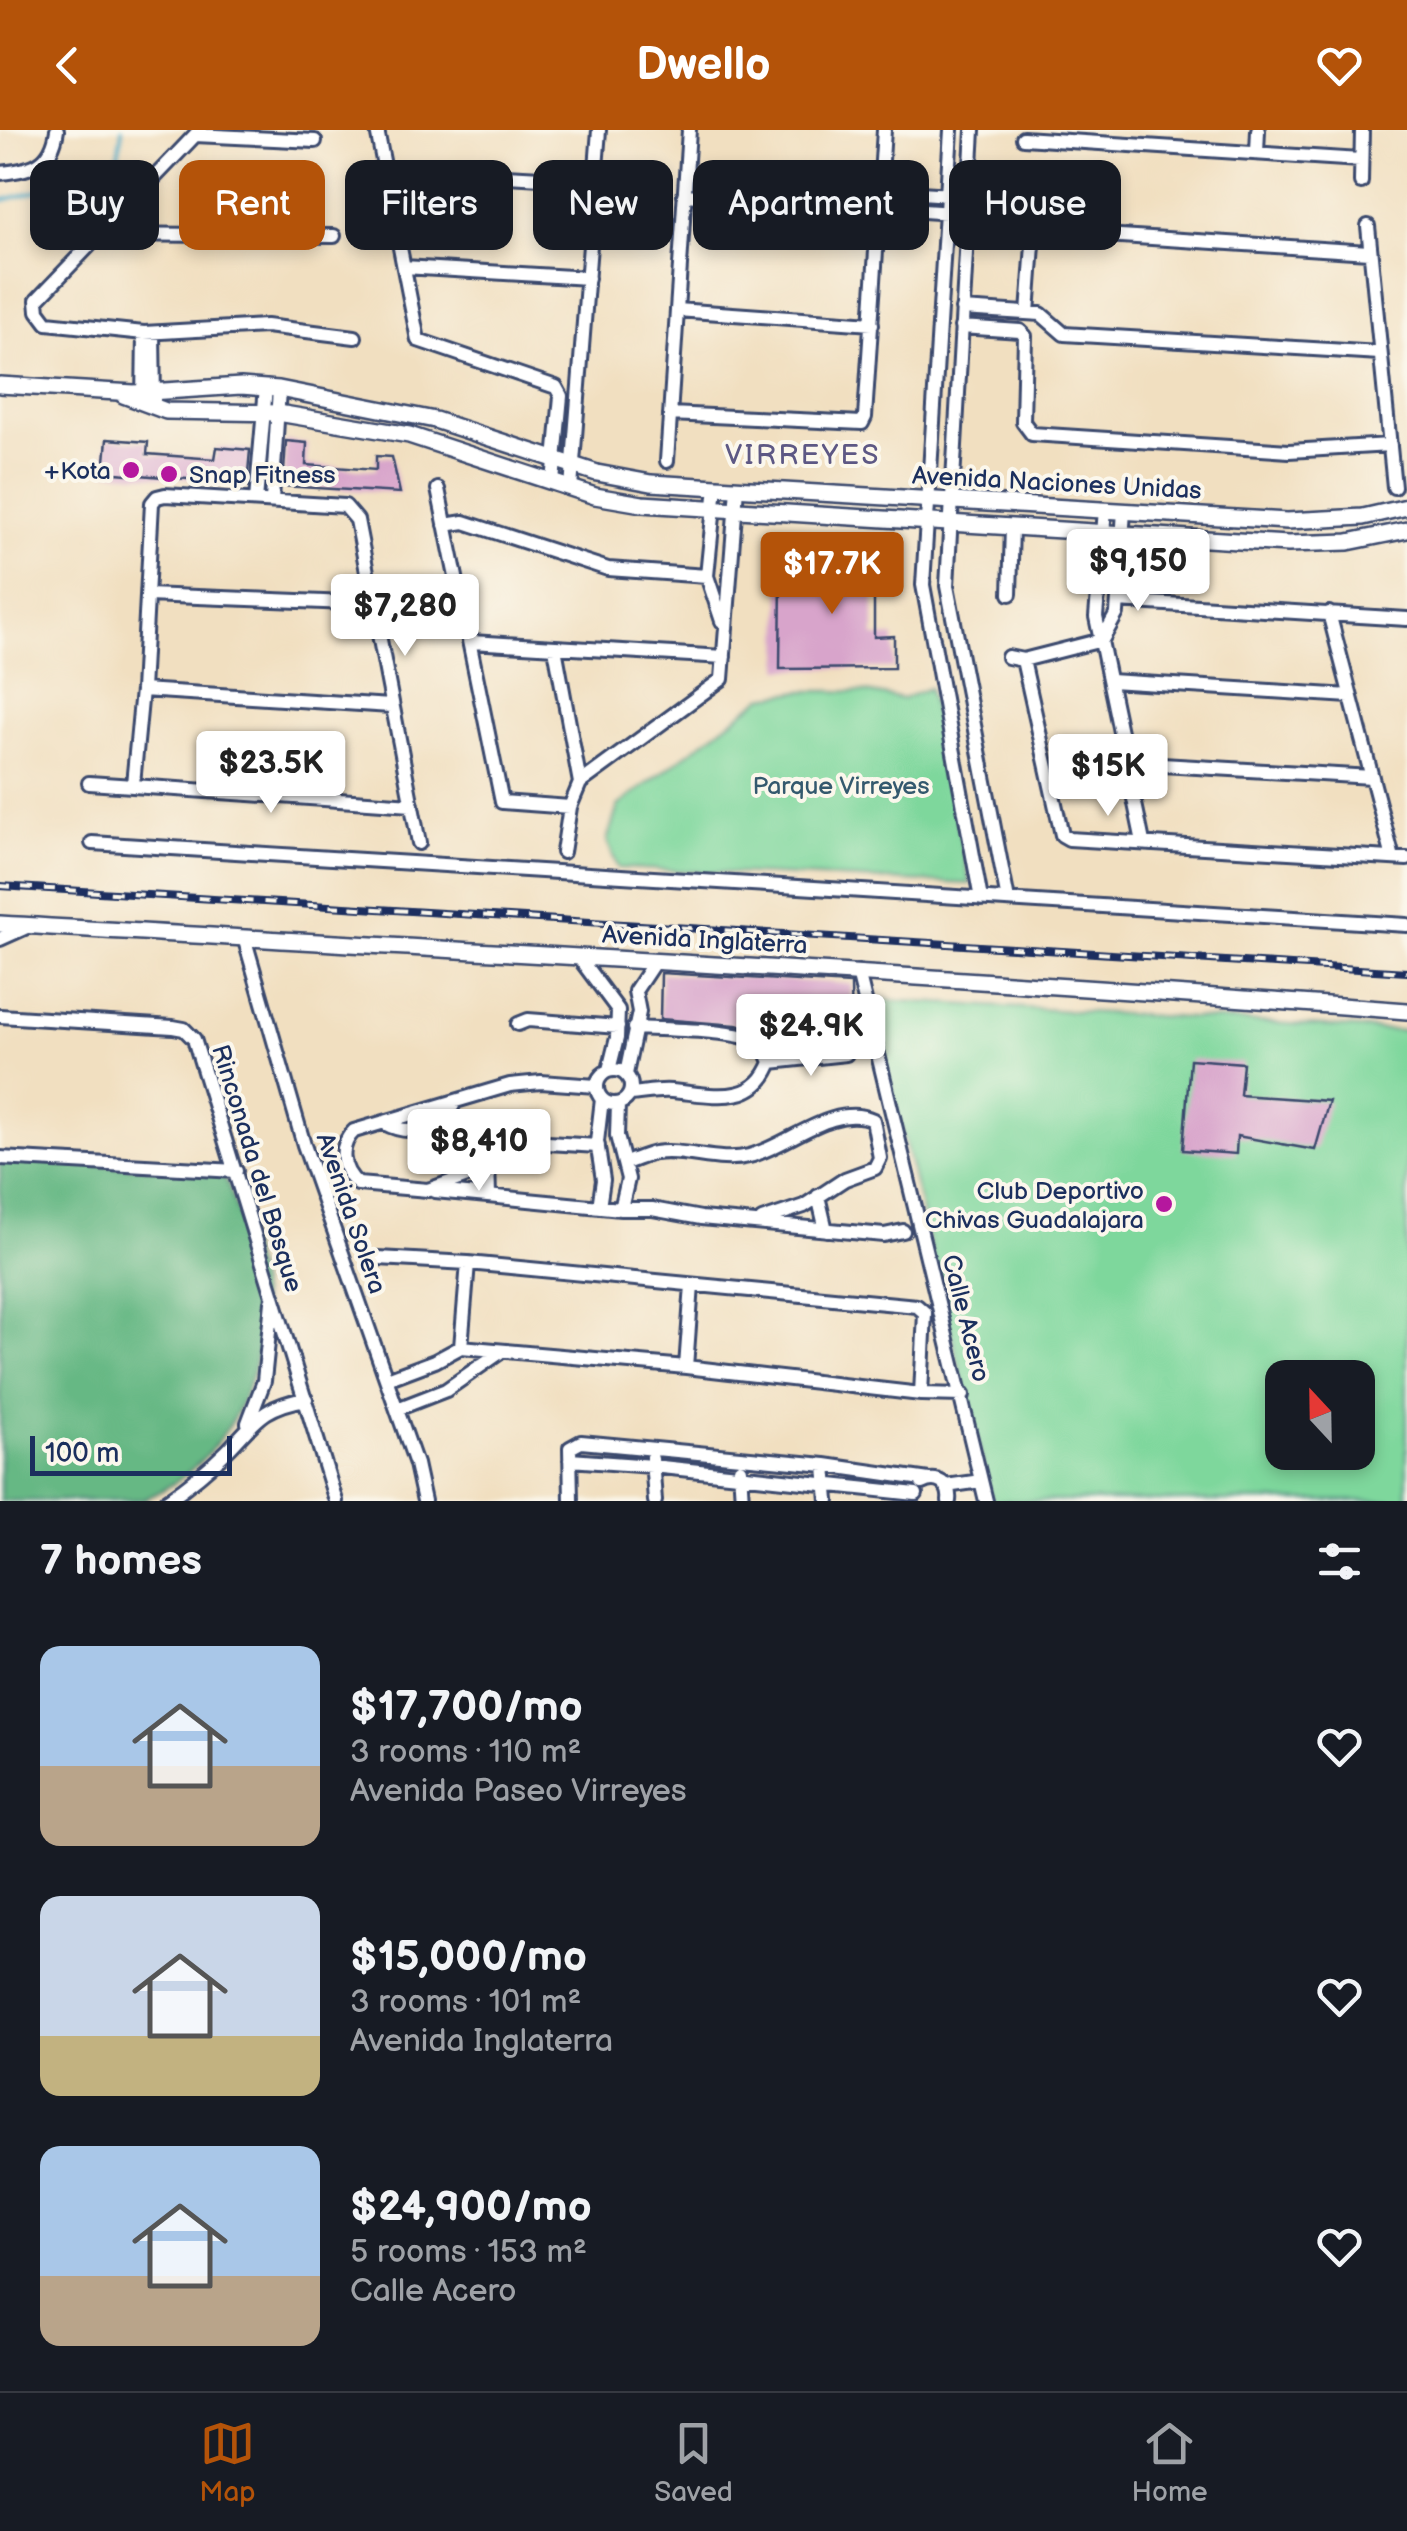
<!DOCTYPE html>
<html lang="en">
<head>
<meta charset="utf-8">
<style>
	body { margin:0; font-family:"Balsamiq Sans",sans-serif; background:#20242c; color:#f1f3f6; height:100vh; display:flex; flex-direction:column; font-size:38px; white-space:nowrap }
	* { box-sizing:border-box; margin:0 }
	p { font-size:32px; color:#9ea1a6 }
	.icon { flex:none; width:55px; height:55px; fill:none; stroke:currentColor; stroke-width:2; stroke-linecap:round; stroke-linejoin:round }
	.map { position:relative; height:1371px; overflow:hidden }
	.side { display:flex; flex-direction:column; background:#171b24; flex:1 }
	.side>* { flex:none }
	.top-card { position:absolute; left:30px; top:30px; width:1348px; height:90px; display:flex; gap:20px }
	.needle { width:65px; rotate:338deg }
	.buttons { position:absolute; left:1265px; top:1230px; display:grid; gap:20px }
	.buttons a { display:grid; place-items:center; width:110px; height:110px; border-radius:20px; background:#171b24; box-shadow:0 5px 15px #0003; font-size:50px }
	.scale { position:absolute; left:30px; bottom:25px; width:202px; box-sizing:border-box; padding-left:10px; border:5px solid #1b2f5e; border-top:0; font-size:28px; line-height:35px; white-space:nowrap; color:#1b2f5e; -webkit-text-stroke:8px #fbf7ec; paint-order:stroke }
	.price { position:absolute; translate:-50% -85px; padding:0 22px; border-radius:10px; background:#fff; color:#222; font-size:32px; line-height:65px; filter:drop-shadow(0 2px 5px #0008) }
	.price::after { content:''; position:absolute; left:50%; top:60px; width:30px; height:22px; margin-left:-15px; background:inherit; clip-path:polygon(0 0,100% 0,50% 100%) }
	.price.active { background:#b45309; color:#fff }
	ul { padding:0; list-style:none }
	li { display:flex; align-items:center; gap:30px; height:250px; padding:0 40px }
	li span { display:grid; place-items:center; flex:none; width:280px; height:200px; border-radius:20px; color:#555 }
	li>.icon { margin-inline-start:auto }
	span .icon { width:120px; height:120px; fill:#fffc; stroke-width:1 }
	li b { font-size:42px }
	h2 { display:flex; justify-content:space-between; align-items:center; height:120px; padding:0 40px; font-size:42px }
	.tag { padding:0 35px; border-radius:20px; background:#171b24; box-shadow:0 5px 15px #0003; font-size:35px; line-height:90px }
	.tag.active { background:#b45309; color:#fff }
	header { display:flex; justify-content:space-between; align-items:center; height:130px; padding:0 40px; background:#b45309; color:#fff; font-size:45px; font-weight:600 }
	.menu { display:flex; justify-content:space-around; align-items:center; height:140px; border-top:2px solid #363941; background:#171b24; font-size:28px; color:#9ea1a6 }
	.menu a { display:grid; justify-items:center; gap:5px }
	.menu .active { color:#b45309 }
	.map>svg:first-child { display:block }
	.green { fill:#7ed79c; stroke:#4c837d; stroke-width:2.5; fill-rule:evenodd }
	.forest { fill:#66b884; stroke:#407471; stroke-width:2.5 }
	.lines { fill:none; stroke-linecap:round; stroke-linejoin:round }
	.stream { stroke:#48abc7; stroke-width:4 }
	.building { fill:#d8a4cb }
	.minor-casing { stroke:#3b496d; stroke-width:18 }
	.tertiary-casing { stroke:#3b496d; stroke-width:20 }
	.minor { stroke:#fff; stroke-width:12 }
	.tertiary { stroke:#fff; stroke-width:15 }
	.rail-casing { stroke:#1b2f5e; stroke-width:8 }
	.rail { stroke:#fbf7ec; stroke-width:4; stroke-dasharray:11; stroke-linecap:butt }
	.poi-dot { fill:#b5179e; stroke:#fbf7ec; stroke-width:4 }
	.labels { text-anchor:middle; stroke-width:8; stroke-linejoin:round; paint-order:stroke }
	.poi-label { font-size:25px; fill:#1b2f5e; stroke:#fbf7ec; text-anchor:end }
	.street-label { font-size:25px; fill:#1b2f5e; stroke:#fbf7ec }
	.park-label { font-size:25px; fill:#34596e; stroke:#fbf7ec }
	.neighbourhood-label { font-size:28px; letter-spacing:2.5px; fill:#5d5884; stroke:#fbf7ec }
</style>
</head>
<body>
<header><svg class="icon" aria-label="back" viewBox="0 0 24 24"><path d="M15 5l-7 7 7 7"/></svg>Dwello<svg class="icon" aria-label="heart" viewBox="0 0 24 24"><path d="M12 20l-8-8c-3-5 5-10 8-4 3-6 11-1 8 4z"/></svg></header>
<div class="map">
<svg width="1407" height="1371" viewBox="0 0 1407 1371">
	<rect width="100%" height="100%" fill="#fbf7ec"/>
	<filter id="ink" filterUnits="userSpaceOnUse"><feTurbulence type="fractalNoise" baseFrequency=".01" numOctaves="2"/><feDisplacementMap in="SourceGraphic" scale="20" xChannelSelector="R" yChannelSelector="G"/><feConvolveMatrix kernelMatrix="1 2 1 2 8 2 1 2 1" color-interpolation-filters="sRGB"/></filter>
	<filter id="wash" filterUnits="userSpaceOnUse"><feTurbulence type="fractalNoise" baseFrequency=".0048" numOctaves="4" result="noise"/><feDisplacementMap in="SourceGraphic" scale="40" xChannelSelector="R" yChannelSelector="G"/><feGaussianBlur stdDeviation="2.25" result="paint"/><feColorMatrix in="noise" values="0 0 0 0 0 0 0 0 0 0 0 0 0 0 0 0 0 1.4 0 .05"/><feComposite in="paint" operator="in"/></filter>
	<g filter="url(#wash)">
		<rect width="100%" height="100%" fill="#f1dfc0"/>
		<path class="green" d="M929 558 970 754 618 738 607 711 618 676 763 567 802 561H832L866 562 903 569Z
			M870 869 1407 901V1371H992ZM1282 1248H1358V1322H1282Z"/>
		<path class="forest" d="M0 1029 219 1042 228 1053C239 1089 256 1126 260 1163 269 1247 224 1335 145 1369 128 1371 26 1371 0 1371Z"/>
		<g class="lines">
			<path class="stream" d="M0 71 116 40 122 0"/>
		</g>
		<g id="blocks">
			<path class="building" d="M107 309 148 312 147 324 215 329 217 317 250 320 247 354 104 342Z
				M286 311 307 313 306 335 376 340V326L392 327 400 363 283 356Z
				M874 426V507L894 506V538L780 539 781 445 811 444V427Z
				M661 843 851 854 852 906 833 915 772 912 762 901 736 895 660 889Z
				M1190 929 1243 933 1240 965 1329 971 1315 1020 1237 1006 1236 1024 1183 1020Z"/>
		</g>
	</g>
	<g filter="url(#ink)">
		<use href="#blocks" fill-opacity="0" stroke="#3b496d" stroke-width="2.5"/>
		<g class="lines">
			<g class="minor-casing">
				<path id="minor" d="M200 0 37 170 38 181 47 193 144 203 266 196 355 207
					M377 0 418 210 556 257 561 266 553 352
					M951 0 923 455 981 769
					M973 0 947 456 1008 770
					M195 5 315 11
					M1023 8 1360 30
					M1257 23 1258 0
					M384 39 595 51
					M0 43C32 40 52 35 57 0
					M1361 52 1362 0
					M684 65 968 84
					M840 74 871 60 969 66
					M1368 96 1394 357
					M1012 99 1369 122
					M101 104 334 106
					M404 137 588 148
					M962 179 1041 184 1064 204 1380 223
					M677 180 872 194
					M1028 183 1034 101
					M961 197 1020 201 1025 206 1023 292 1032 304 1289 321 1390 315
					M153 203 154 270
					M143 271 144 203
					M670 284 862 293 865 287 884 0
					M667 331 689 0
					M716 356 707 446 722 491
					M571 358 599 0
					M438 359 502 672 570 677
					M256 370 266 257
					M272 370 279 259
					M1105 380 1096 487 1143 712
					M445 395 464 392 608 439 707 446
					M1010 464 1012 397
					M147 465 373 474
					M1118 471 1407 489
					M1329 483 1393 728
					M471 512 724 527
					M555 518 580 653
					M1008 527 1023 530 1102 510 1117 483 1124 381
					M1023 530 1062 705 1069 709 1407 729
					M1110 551 1350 566
					M142 560 391 576
					M1127 633 1372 647
					M89 653 412 675
					M133 654 142 560 152 373 157 367 165 365 345 376 357 390 419 713
					M92 713 1407 795
					M563 722 570 677 580 653 722 549 737 358
					M244 807 304 1015 416 1334 424 1371
					M0 809 29 796
					M580 829 618 880 617 908 609 940
					M858 842 986 1371
					M0 886 173 897 184 899 194 909 336 1371
					M518 894 528 890 618 897
					M771 932 846 924
					M597 957a17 17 0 1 1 34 0a17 17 0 1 1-34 0Z
					M626 944 639 882 635 861 655 831
					M596 956 541 952 510 955 354 1001C338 1016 341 1040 358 1054L428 1060 467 1046 507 1016 531 1012 598 1016
					M630 964C643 963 658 960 671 961 710 964 754 978 771 932 768 925 765 916 758 912 736 899 663 900 634 898
					M618 974 617 1006 628 1049 621 1079
					M384 993C411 1008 441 998 455 972
					M0 1028 236 1041
					M488 1031 489 1066
					M625 1033C635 1030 645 1025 655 1023 685 1018 718 1034 749 1026 787 1017 833 972 873 990L880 1028 875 1038 845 1049 804 1076 762 1090
					M435 1061 621 1079H652L701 1088 884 1105 903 1101
					M818 1066 826 1100
					M599 1077 603 1050 597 1012 602 969
					M378 1128 468 1133 917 1176 925 1183 921 1264
					M461 1217 468 1133
					M686 1237 692 1155
					M387 1249 435 1231 461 1217 686 1237 921 1264 963 1265
					M397 1279 446 1260 499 1223
					M248 1293 264 1251 272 1172
					M652 1329 655 1371
					M570 1330 652 1336 916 1364
					M825 1335 828 1371
					M740 1339 742 1371
					M922 1353C937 1345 951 1354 949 1371
					M946 1356 981 1351
					M166 1371C188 1356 209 1339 228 1320 256 1291 263 1276 306 1269
					M571 1371 570 1318 581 1312 825 1335 929 1350"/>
			</g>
			<g class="tertiary-casing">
				<path id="tertiary" d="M0 255 134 263 241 256 279 259 435 290 597 343 651 353 1287 391 1363 387 1407 377
					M123 265 166 281 278 283 409 305 595 366 642 374 1288 414 1348 412 1407 400
					M0 794C469 821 938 845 1407 881"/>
			</g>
			<use href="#minor" class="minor"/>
			<use href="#tertiary" class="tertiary"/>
			<g class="rail-casing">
				<path id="rail" d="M0 756 1407 842"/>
			</g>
			<use href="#rail" class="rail"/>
		</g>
	</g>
	<g class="poi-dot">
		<circle cx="131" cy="340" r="10"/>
		<circle cx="169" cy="344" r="10"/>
		<circle cx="1164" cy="1074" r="10"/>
	</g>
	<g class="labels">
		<g class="poi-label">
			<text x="111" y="349">+Kota</text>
			<text x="189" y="353" text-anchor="start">Snap Fitness</text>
			<text x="1144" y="1069">Club Deportivo<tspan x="1144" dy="29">Chivas Guadalajara</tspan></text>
		</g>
		<g class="street-label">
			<text transform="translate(1057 352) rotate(3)" y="9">Avenida Naciones Unidas</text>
			<text transform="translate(705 809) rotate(3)" y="9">Avenida Inglaterra</text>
			<text transform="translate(258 1038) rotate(73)" y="9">Rinconada del Bosque</text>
			<text transform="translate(352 1083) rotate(71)" y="9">Avenida Solera</text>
			<text transform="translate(967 1188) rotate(76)" y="9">Calle Acero</text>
		</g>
		<g class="park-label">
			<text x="841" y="664">Parque Virreyes</text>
		</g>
		<g class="neighbourhood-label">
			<text x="803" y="334">VIRREYES</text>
		</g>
	</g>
</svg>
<div class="buttons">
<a><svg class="needle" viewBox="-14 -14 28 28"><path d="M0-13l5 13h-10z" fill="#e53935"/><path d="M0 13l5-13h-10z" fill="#9ea1a6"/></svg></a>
</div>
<div class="scale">100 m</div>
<b class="price" style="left:1138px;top:484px">$9,150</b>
<b class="price active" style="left:832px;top:487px">$17.7K</b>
<b class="price" style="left:405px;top:529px">$7,280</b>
<b class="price" style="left:271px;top:686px">$23.5K</b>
<b class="price" style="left:1108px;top:689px">$15K</b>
<b class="price" style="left:811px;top:949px">$24.9K</b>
<b class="price" style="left:479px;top:1064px">$8,410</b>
<div class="top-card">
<a class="tag">Buy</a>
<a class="tag active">Rent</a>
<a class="tag">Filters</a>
<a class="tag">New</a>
<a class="tag">Apartment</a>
<a class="tag">House</a>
</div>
</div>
<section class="side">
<h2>7 homes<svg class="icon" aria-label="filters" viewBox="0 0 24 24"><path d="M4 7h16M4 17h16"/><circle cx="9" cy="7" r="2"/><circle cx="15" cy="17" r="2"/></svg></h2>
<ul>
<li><span style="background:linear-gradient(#a9c7e8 60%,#b9a48a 0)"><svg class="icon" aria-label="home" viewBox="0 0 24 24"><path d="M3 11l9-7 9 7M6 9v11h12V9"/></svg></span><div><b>$17,700/mo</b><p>3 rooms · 110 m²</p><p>Avenida Paseo Virreyes</p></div><svg class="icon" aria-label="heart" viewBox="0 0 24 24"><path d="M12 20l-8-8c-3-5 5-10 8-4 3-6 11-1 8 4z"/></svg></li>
<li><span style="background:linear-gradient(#c9d6e8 70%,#c2b280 0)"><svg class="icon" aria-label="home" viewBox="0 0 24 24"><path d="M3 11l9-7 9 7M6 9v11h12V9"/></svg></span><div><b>$15,000/mo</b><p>3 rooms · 101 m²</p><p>Avenida Inglaterra</p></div><svg class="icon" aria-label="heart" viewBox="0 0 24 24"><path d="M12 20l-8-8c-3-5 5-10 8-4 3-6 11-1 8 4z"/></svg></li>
<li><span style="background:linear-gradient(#a9c7e8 65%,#b9a48a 0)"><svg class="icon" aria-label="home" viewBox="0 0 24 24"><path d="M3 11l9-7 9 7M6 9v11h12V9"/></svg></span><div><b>$24,900/mo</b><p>5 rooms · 153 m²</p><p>Calle Acero</p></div><svg class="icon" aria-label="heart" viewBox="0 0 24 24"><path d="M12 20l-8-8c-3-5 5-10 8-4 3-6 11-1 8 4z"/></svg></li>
</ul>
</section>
<nav class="menu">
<a class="active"><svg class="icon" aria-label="map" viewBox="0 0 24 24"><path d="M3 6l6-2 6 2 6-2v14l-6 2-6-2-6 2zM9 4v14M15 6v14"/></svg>Map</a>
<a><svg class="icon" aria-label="saved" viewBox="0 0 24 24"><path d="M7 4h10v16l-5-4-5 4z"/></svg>Saved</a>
<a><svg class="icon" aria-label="home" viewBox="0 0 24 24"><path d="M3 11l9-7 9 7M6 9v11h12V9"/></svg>Home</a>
</nav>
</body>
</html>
